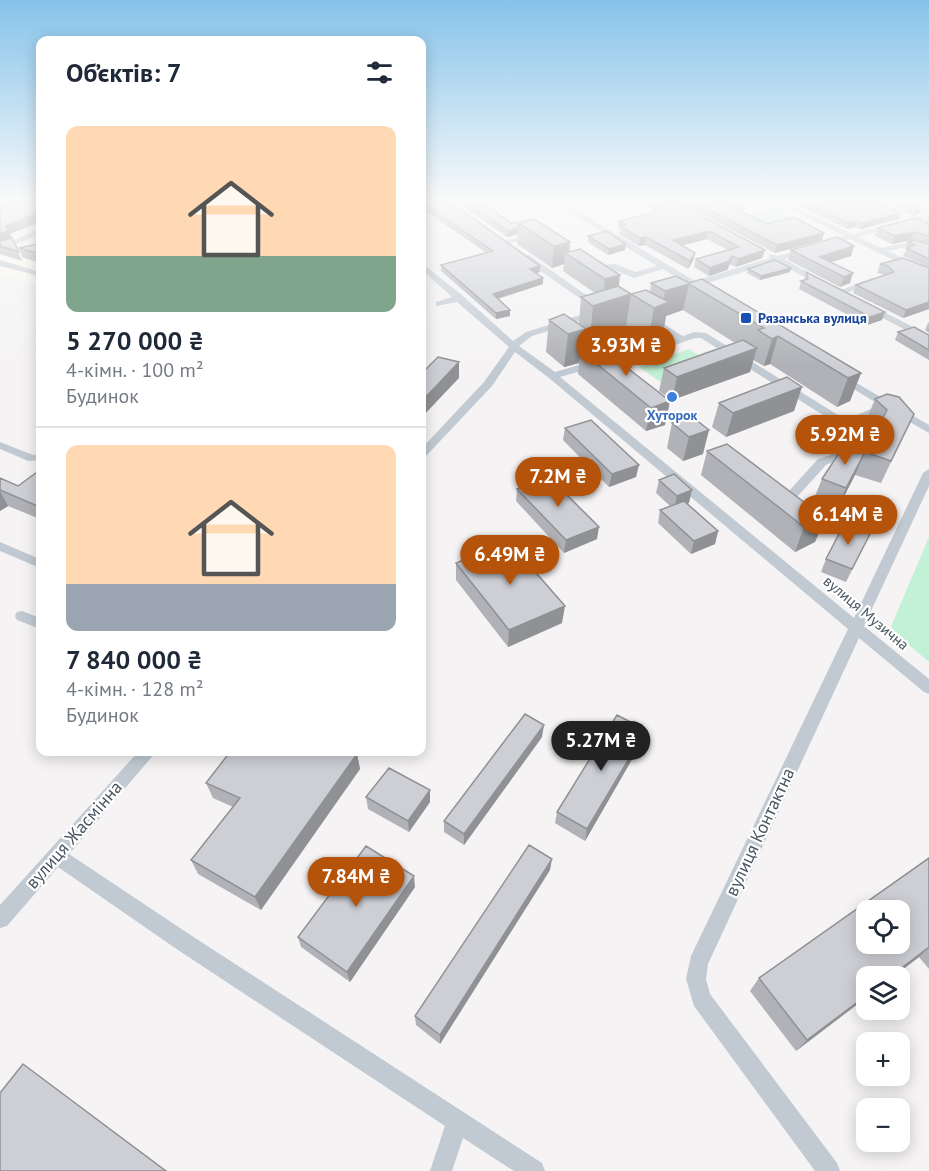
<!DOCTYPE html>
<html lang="uk">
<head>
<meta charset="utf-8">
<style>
	body { margin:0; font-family:"PT Sans",sans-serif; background:#f6f6f7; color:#1f2937; height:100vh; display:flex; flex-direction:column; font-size:22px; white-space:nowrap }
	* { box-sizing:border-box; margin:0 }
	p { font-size:20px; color:#747a83 }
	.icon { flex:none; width:33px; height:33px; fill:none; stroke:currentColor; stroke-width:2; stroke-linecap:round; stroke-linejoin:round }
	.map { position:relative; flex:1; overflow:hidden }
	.panel { position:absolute; left:36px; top:36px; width:390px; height:720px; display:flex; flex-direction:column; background:#fff; border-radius:12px; box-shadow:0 3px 15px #0003 }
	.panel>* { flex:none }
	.fabs { position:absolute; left:856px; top:900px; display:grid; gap:12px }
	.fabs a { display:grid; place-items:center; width:54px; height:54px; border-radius:12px; background:#fff; box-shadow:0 3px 15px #0003; font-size:30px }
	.price { position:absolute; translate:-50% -51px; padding:0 14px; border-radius:21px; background:#b45309; color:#fff; font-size:20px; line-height:39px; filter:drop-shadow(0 2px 3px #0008) }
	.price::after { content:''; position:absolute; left:50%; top:36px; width:18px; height:14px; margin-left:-9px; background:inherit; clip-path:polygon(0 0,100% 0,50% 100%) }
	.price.current { background:#222; color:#fff }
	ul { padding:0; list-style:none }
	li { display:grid; align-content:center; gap:12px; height:318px; padding:0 30px }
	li+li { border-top:2px solid #e0e1e3 }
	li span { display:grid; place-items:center; height:186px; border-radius:12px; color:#555 }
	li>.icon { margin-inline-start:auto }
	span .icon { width:108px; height:108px; fill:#fffc; stroke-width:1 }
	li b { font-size:26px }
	h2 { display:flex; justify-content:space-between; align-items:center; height:72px; padding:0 30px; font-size:26px }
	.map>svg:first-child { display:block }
	.commercial { fill:#fdf9ef }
	.green { fill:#c3f1d5 }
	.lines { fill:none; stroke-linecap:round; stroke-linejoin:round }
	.minor { fill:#c1cad2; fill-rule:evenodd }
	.wall { fill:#b0b2b7 }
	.shaded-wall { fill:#909195 }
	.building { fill:#cdcfd5; stroke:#909195; stroke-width:1.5; fill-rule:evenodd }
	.transit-dot { fill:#1a4fb4; stroke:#fff; stroke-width:2 }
	.shop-dot { fill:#3f7fe0; stroke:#fff; stroke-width:2 }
	.labels { text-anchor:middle; stroke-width:4.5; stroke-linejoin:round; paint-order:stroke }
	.far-transit-label { font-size:14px; font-weight:bold; fill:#164399; stroke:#fff; text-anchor:start }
	.far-shop-label { font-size:14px; font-weight:bold; fill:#366cbe; stroke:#fff }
	.street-label { font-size:15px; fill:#4a5661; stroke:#fff }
	.near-street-label { font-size:18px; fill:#4a5661; stroke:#fff }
</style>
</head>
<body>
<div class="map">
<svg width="929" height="1171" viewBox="0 0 929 1171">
	<rect width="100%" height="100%" fill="#f5f3f3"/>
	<path class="commercial" d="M40 236V286L0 274V255Z"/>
	<path class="green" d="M771 209 793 219 770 225 749 215Z
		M689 349 698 355 714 349 728 358 662 383 639 367Z
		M929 537V662L890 629Z"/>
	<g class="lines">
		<path class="minor" d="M552 201H561L695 281 770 258 769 254 778 256 805 248H808V252L784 259 825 282 818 284 776 262 701 285 704 288 700 291 686 288 685 286 687 284 663 269 634 278 614 270 589 271V267L592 266 615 264 635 272 657 266Z
			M773 201H783L852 234 929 214V218L858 237 881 248 910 242 929 247V251L910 246 888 251 929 271V277L850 239 821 246V242L844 236Z
			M40 229V234L0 251V246Z
			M535 233 539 235 538 237 505 244 501 242Z
			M523 255H529L602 306 594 308 523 259Z
			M0 260 40 272V276L0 266Z
			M422 263 463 296 513 341 526 332 593 311H599V315L532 336 519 346 555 372 600 359V353L631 343 649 348 675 338 646 320V316L649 315 683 336 694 332 706 333 846 420 880 405 837 379V375L841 374 929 425V433L887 409 850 426 840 459 826 465 797 497H789L787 494 789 491 818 459 831 455 839 425 701 338H695L649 354 631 349 608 356 609 363 560 377 854 618 923 473 929 469V486L864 626 929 679V694L924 692 859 638 708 964 706 979 710 994 837 1163 840 1171H815L694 1006 686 979 691 956 848 629 549 378 515 352 492 386 426 456 422 457V448L484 382 509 347 457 302 436 306V302L452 297 422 270Z
			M872 278 875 279V283L840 295 836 292Z
			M870 305 929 335V342L867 310 865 308Z
			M0 442 33 455 40 454V460L28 461 0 449Z
			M0 542 40 559V568L0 551Z
			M22 611 40 618V629L17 620 15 616 17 612Z
			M138 752H156L69 854 189 934 542 1163 545 1171H514L463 1138 452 1171H430L445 1126 175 948 58 867 7 926 0 928V905Z"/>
	</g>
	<path class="wall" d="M0 201 10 234 22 261 0 254Z
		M456 201H480L511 223 518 224V223L569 251 631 294 650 292 651 283H689L861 373 850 401 837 407 770 364 764 366 753 360 750 372 672 400 659 391 664 368 735 343 683 310 666 316 663 334 648 340 626 326 590 338 585 334 583 350 670 401 665 425 646 431 578 374 579 363 564 367 546 352 549 320 579 324 581 297 595 293 563 271 564 264 552 268 517 244 518 234 507 237Z
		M637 201H673L765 250 762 258 736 267 730 264 727 270 709 276 694 267 696 259 728 250 707 239 682 245 693 261 688 269 645 245 639 246 619 234 620 229 618 228 619 221 655 212Z
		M677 201H743L746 203 744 210 741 211 767 224 824 233 822 240 775 253Z
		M790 201H877L899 219 861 229 855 227 847 229Z
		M884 201H909L920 208 919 214 913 216Z
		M422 202 540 266V272L536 273 543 278V284L498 299 510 316 496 319 441 271V265L487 253 428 213 422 214Z
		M929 213V309L903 318 853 293 856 285 885 275 877 273 880 264 923 265 903 256 906 250H905L908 242 913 240H911L892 244 875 236 878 228 927 223 925 222Z
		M588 236 625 250 608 255 588 242Z
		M40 238V263L22 257 19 248 37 244Z
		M854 246 851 256 831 262 850 283 840 287 788 260 791 250Z
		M791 268 790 272 760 280 747 273 748 269Z
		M806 272 882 320 867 325 799 289 801 281 804 280Z
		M929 322V333L925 330 928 323Z
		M898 332 929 335V360L895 340Z
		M875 399 914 414 881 483 855 475 836 512 812 503 822 479 866 450 876 431 866 421Z
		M719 403 794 411 726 437 712 427Z
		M691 416 703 454 683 461 667 448 672 423Z
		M565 428 636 477 609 487 563 440Z
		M707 451 825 518 815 542 795 552 701 475Z
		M40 470V519L8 506 0 511V478L18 486Z
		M659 480 689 503 687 504 718 531 715 544 691 554 658 523 660 510 670 506 656 493Z
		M517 489 597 539 564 553 516 501Z
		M870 534 846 582 821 572 826 559Z
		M456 563 562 623 508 647 456 580Z
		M646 730 642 742 585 841 555 823 557 812Z
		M542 737 464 845 444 832V821Z
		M357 754 360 769 261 910 198 874 191 860 233 807 213 798 206 783Z
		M430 790V802L409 832 368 809 366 797Z
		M929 858V969L919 957 796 1051 750 991 759 978Z
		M550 870 440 1044 416 1025 415 1016Z
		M415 887 350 982 301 947 298 937Z"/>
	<path class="shaded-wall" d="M0 201H21L0 210Z
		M746 203 744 210 730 214 731 206Z
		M920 206 919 209 921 208 919 214 913 216 916 210 918 207Z
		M428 207V213L422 214V208Z
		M40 212V222L10 234 12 239 0 245V234L6 226Z
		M901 213 899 219 861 229 863 223Z
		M857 221 855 227 847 229 849 223Z
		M518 228V234L507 237 508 231Z
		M709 231 707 239 672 248 673 240Z
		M914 232 911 240 892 244 895 236Z
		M824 233 822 240 775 253 777 245Z
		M646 237 645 245 639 246 640 238Z
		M570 242 569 255 565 253 564 264 552 268 554 246Z
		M626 244 625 250 608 255 609 249Z
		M854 246 851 256 821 265 820 257Z
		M765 250 762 258 736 267 738 259Z
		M695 253 693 261 688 269 690 261Z
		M732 256 730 264 727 270 709 276 710 268Z
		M540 266V272L529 275 530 269Z
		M791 268 790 272 760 280 761 276Z
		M853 273 850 283 840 287 844 277Z
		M620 275 618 294 603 298 605 279Z
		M543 278V284L492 300 493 294Z
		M689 284 683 310 666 316 663 334 648 340 654 308 662 305 665 291Z
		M631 294 626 326 590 338 593 306Z
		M929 302V309L903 318 906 310Z
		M510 310V316L496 319V313Z
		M885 312 882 320 867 325 870 317Z
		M586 329 583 353 581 351 579 363 564 367 568 334Z
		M778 336 770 364 764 366 772 339Z
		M757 348 750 372 672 400 677 377Z
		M459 362V378L422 417V401Z
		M861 373 850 401 837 407 848 378Z
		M802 387 794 411 726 437 733 413Z
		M670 401 665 425 646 431 651 408Z
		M709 430 703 454 683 461 689 437Z
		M866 450 855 475 836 512 846 488Z
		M639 465 636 477 609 487 612 474Z
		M692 490 689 503 674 509 677 496Z
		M0 491 8 506 0 511Z
		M825 518 815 542 795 552 804 527Z
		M599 527 597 539 564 553 566 540Z
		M718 531 715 544 691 554 694 541Z
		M565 606 562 623 508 647 509 630Z
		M544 725 542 737 464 845V834Z
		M646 730 642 742 585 841 587 829Z
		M357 754 360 769 261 910 255 897Z
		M430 790V802L409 832 408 821Z
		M552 859 550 870 440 1044V1035Z
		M414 876 415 887 350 982 347 972Z
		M929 948 919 957 894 976H891Z
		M867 995V997L796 1051 807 1040Z"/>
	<path class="building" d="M17 201H40V212L6 226 8 230 0 234V209Z
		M449 201 540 266 530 269 543 278 493 294 510 310 496 313 441 265 493 251 428 207 422 208V201Z
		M464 201H480L511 223 515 222 518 224V228L508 231Z
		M652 201H673L765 250 738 259 732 256 729 261 710 268 696 259 739 247 709 231 673 240 695 253 690 261 646 237 640 238 620 226 626 225 619 221 666 209Z
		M693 201H743L746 203 731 206 767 224 794 217 824 233 777 245Z
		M804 201H877L901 213 863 223 857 221 849 223Z
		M898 201H909L920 206 918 207 921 208 916 210Z
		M914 218 929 224V236L914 232 895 236 878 228Z
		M534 219 570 242 554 246 518 223Z
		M606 231 626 244 609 249 588 236Z
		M837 237 854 246 820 257 853 273 844 277 791 250Z
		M12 238 19 252 0 246V241Z
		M39 238H40V254L19 248 37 244Z
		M913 240 929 244V259L907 248 915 245 908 242Z
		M580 249 620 275 605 279 565 253Z
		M903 258 929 268V302L906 310 856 285 894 272 888 266 880 264Z
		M775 260 791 268 761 276 748 269Z
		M806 272 885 312 870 317 801 281 808 279Z
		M676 276 689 283 702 279 861 373 848 378 778 336 772 339 758 330 764 328 689 284 665 291 651 283Z
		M618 286 631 294 593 306 581 297Z
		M646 290 669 302 654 308 631 294Z
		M564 314 586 329 568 334 549 320Z
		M914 327 929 335V350L898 332Z
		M743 340 757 348 677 377 664 368Z
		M599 346 670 401 651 408 581 351Z
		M438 357 459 362 422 401V373Z
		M787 377 802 387 733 413 719 403Z
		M887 394 899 397 914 414 891 461 865 452 887 410 875 399Z
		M691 416 709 430 689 437 672 423Z
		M591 420 639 465 612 474 565 428Z
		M727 444 825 518 804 527 707 451Z
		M845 444 866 450 846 488 822 479Z
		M40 470V507L0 490V478L18 486Z
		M674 474 692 490 677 496 659 480Z
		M549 477 599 527 566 540 517 489Z
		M684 501 718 531 694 541 660 510Z
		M844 524 870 534 852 569 826 559Z
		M509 542 565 606 509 630 456 563Z
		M525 714 544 725 464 834 444 821Z
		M617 715 646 730 587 829 557 812Z
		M230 752H353L357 754 255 897 191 860 240 798 206 783Z
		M389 768 430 790 408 821 366 797Z
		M529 845 552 859 440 1035 415 1016Z
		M366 846 414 876 347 972 298 937Z
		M929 858V947L891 976H867V995L807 1040 759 978ZM867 910H900V944H867Z
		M23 1064 166 1171H0V1093Z"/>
	<linearGradient id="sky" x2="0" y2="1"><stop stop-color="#85c3ea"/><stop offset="0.55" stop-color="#fafafa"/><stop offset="1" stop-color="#fafafa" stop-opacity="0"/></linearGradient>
	<rect width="929" height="365" fill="url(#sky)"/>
	<rect class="transit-dot" x="740" y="312" width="12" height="12" rx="3"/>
	<circle class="shop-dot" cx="672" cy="397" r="6"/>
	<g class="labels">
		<g class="far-transit-label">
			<text x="758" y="323">Рязанська вулиця</text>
		</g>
		<g class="far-shop-label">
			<text x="672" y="420">Хуторок</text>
		</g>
		<g class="street-label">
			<text transform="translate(866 613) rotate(40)" y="5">вулиця Музична</text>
		</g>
		<g class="near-street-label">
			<text transform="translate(760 832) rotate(-65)" y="6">вулиця Контактна</text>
			<text transform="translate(74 835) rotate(-49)" y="6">вулиця Жасмінна</text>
		</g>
	</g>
</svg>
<div class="fabs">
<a><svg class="icon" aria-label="locate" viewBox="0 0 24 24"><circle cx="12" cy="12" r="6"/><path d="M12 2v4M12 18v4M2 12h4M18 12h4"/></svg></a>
<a><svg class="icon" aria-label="layers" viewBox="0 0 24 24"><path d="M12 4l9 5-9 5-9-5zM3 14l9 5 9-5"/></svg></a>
<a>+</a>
<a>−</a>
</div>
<b class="price" style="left:626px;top:377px">3.93M ₴</b>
<b class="price" style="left:845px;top:466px">5.92M ₴</b>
<b class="price" style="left:558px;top:508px">7.2M ₴</b>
<b class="price" style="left:848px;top:546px">6.14M ₴</b>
<b class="price" style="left:510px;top:586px">6.49M ₴</b>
<b class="price current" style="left:601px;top:772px">5.27M ₴</b>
<b class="price" style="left:356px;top:908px">7.84M ₴</b>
<section class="panel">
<h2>Об’єктів: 7<svg class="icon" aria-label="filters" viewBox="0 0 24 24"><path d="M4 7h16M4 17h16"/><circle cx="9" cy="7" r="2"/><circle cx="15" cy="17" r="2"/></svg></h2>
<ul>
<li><span style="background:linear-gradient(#ffd9b3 70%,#7fa58c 0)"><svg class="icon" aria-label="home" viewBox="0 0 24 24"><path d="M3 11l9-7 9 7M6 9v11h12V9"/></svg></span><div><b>5 270 000 ₴</b><p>4-кімн. · 100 m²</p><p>Будинок</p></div></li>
<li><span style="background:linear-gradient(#ffd9b3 75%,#9aa5b1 0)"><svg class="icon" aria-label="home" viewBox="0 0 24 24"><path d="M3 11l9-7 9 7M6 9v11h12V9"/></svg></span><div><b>7 840 000 ₴</b><p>4-кімн. · 128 m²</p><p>Будинок</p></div></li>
</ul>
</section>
</div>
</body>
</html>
